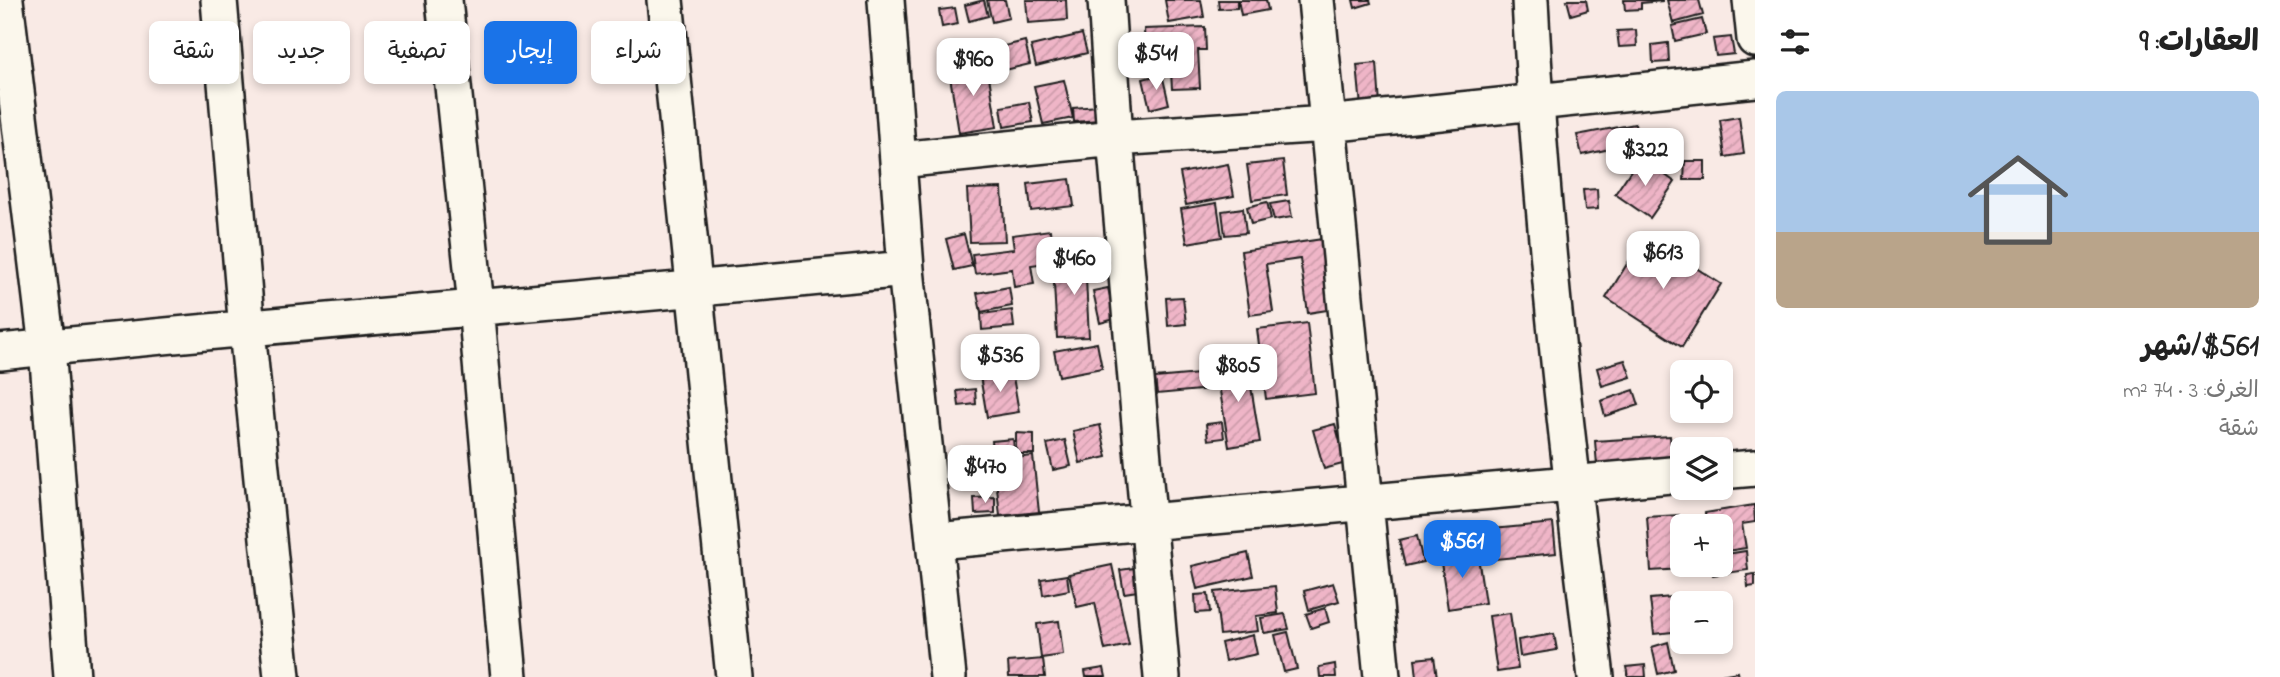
<!DOCTYPE html>
<html lang="ar">
<head>
<meta charset="utf-8">
<style>
	body { margin:0; font-family:"Indie Flower","Playpen Sans Arabic",sans-serif; background:#f6f6f6; color:#222; direction:rtl; height:100vh; display:flex; flex-direction:column; font-size:26px; white-space:nowrap }
	* { box-sizing:border-box; margin:0 }
	p { font-size:23px; color:#767676 }
	.icon { flex:none; width:38px; height:38px; fill:none; stroke:currentColor; stroke-width:2; stroke-linecap:round; stroke-linejoin:round }
	.map { position:relative; flex:1; overflow:hidden; direction:ltr }
	.sheet { display:flex; flex-direction:column; background:#fff; width:525px }
	.sheet>* { flex:none }
	.hud { position:absolute; left:21px; top:21px; width:665px; height:63px; direction:rtl; display:flex; gap:14px }
	.buttons { position:absolute; left:1670px; top:360px; display:grid; gap:14px }
	.buttons a { display:grid; place-items:center; width:63px; height:63px; border-radius:10px; background:#fff; box-shadow:0 4px 10px #0003; font-size:35px }
	.price { position:absolute; translate:-50% -60px; padding:0 16px; border-radius:14px; background:#fff; color:#222; font-size:23px; line-height:46px; filter:drop-shadow(0 2px 4px #0008) }
	.price::after { content:''; position:absolute; left:50%; top:42px; width:21px; height:16px; margin-left:-10px; background:inherit; clip-path:polygon(0 0,100% 0,50% 100%) }
	.price.selected { background:#1a73e8; color:#fff }
	ul { padding:0; list-style:none }
	li { display:grid; align-content:center; gap:14px; height:371px; padding:0 21px }
	li+li { border-top:2px solid #e0e0e0 }
	li span { display:grid; place-items:center; height:217px; border-radius:10px; color:#555 }
	li>.icon { margin-inline-start:auto }
	span .icon { width:126px; height:126px; fill:#fffc; stroke-width:1 }
	li b { font-size:30px }
	h2 { display:flex; justify-content:space-between; align-items:center; height:84px; padding:0 21px; font-size:30px }
	.pill { padding:0 24px; border-radius:10px; background:#fff; box-shadow:0 4px 10px #0003; font-size:24px; line-height:63px }
	.pill.selected { background:#1a73e8; color:#fff }
	main { display:flex; flex:1; min-height:0 }
	.map>svg:first-child { display:block }
	.building { fill:url(#building-hatch); stroke:#1c1c1c; stroke-width:2 }
	.lines { fill:none; stroke-linecap:round; stroke-linejoin:round }
	.minor-casing { stroke:#1c1c1c; stroke-width:40 }
	.minor { stroke:#fbf7ec; stroke-width:35 }
</style>
</head>
<body>
<main>
<section class="sheet">
<h2>العقارات: 9<svg class="icon" aria-label="filters" viewBox="0 0 24 24"><path d="M4 7h16M4 17h16"/><circle cx="9" cy="7" r="2"/><circle cx="15" cy="17" r="2"/></svg></h2>
<ul>
<li><span style="background:linear-gradient(#a9c7e8 65%,#b9a48a 0)"><svg class="icon" aria-label="home" viewBox="0 0 24 24"><path d="M3 11l9-7 9 7M6 9v11h12V9"/></svg></span><div><b>$561/شهر</b><p>الغرف: 3 · 74 m²</p><p>شقة</p></div></li>
</ul>
</section>
<div class="map">
<svg width="1755" height="677" viewBox="0 0 1755 677">
	<defs>
		<pattern id="building-hatch" width="6" height="6" patternUnits="userSpaceOnUse" patternTransform="scale(1.75)"><rect width="6" height="6" fill="#efb5c7"/><path d="M-1 1l2-2M0 6l6-6M5 7l2-2" fill="none" stroke="#cc9baa"/></pattern>
	</defs>
	<rect width="100%" height="100%" fill="#f9eae5"/>
	<filter id="ink" filterUnits="userSpaceOnUse"><feTurbulence type="fractalNoise" baseFrequency=".0143" numOctaves="2"/><feDisplacementMap in="SourceGraphic" scale="14" xChannelSelector="R" yChannelSelector="G"/><feConvolveMatrix kernelMatrix="1 2 1 2 8 2 1 2 1" color-interpolation-filters="sRGB"/></filter>
	<g filter="url(#ink)">
		<path class="building" d="M984 0 988 16 969 21 965 5Z
			M987 0H1005L1009 18 992 22Z
			M1026 0H1066L1067 20 1028 23Z
			M1165 0H1201L1204 17 1169 23Z
			M1218 0H1237V8L1219 9Z
			M1238 0H1266L1268 10 1241 15Z
			M1353 0H1370L1371 3 1355 8Z
			M1567 0H1586L1588 10 1571 15Z
			M1624 0H1662V1L1641 3V9L1625 10Z
			M1667 0H1699L1703 15 1673 23Z
			M955 8 958 24 942 27 939 10Z
			M1702 19 1706 34 1675 41 1672 26Z
			M1205 27 1206 50H1198L1200 88 1172 89 1170 53 1145 54 1144 29Z
			M1636 30 1637 46 1619 47 1617 31Z
			M1082 34 1087 53 1036 66 1031 46Z
			M1731 37 1734 54 1716 56 1713 39Z
			M1025 41 1030 64 1001 71 996 48Z
			M1668 43 1669 62 1653 63 1652 45Z
			M1377 63 1380 105 1361 107 1357 65Z
			M987 64 997 127 959 133 949 70Z
			M1162 74 1169 104 1150 109 1143 79Z
			M1064 80 1073 118 1043 124 1034 86Z
			M1029 102 1033 122 1004 127 1001 107Z
			M1098 106 1099 120 1074 122 1073 108Z
			M1739 117 1744 154 1725 157 1720 120Z
			M1635 124 1638 143 1582 155 1577 135Z
			M1640 157 1675 182 1650 218 1615 194Z
			M1283 161 1287 195 1252 200 1247 165Z
			M1685 161H1705V180H1684Z
			M1228 164 1234 196 1186 205 1180 173Z
			M1070 179 1074 206 1031 211 1028 184Z
			M1002 188 1005 241 970 242 967 189Z
			M1597 189 1598 209 1585 210 1583 190Z
			M1289 201 1292 217 1274 220 1270 204Z
			M1267 202 1271 219 1251 224 1247 207Z
			M1217 203 1222 237 1187 243 1181 209Z
			M1243 208 1246 233 1225 235 1222 211Z
			M1050 230 1054 262 1031 265 1034 284 1014 287 1012 269 975 274 972 254 1014 249 1012 235Z
			M964 234 972 266 954 270 946 239Z
			M1645 235 1721 284 1682 347 1606 298Z
			M1336 237 1346 307 1308 313 1300 259 1266 264 1273 312 1250 315 1241 251Z
			M1109 263V278L1086 279 1089 337 1057 338 1053 266Z
			M1009 287 1012 306 981 312 977 293Z
			M1108 288 1115 319 1100 323 1093 291Z
			M1183 297 1186 324 1168 326 1166 298Z
			M1012 310 1014 327 982 330 981 314Z
			M1307 323 1315 393 1266 399 1257 329Z
			M1097 343 1102 368 1059 376 1054 351Z
			M1625 360 1631 377 1602 386 1597 368Z
			M1247 362 1260 442 1229 447 1216 366Z
			M1012 371 1019 412 987 417 980 376Z
			M1210 373 1211 389 1157 394 1155 378Z
			M975 389 976 404 959 406 957 391Z
			M1634 390 1639 405 1605 416 1601 401Z
			M1222 422 1224 438 1208 440 1206 424Z
			M1335 424 1346 463 1324 469 1313 430Z
			M1100 425 1107 457 1080 463 1073 431Z
			M1016 433 1034 434V454H1016Z
			M1670 436 1672 459 1597 465 1595 441Z
			M1013 439 1015 458 1033 456 1039 512 1000 516 992 441Z
			M1065 440 1071 466 1053 470 1047 444Z
			M995 497V513L975 514 974 498Z
			M1754 505 1755 522 1742 524 1746 548 1720 552V527H1707L1705 513Z
			M1679 515 1683 569 1651 571 1647 517Z
			M1553 523 1556 553 1496 559 1493 529Z
			M1475 533 1477 544 1441 550 1439 539Z
			M1417 536 1423 562 1405 566 1399 540Z
			M1477 550 1485 603 1448 609 1440 556Z
			M1746 551 1748 570 1713 575 1711 565H1720V555Z
			M1248 553 1253 576 1197 589 1192 566Z
			M1112 565 1129 645 1105 650 1095 603 1077 607 1069 574Z
			M1134 568 1138 591 1124 593 1120 570Z
			M1755 574V586L1748 587 1747 575Z
			M1067 575 1069 590 1043 595 1041 579Z
			M1333 583 1339 601 1309 610 1304 591Z
			M1275 586 1278 613 1256 616 1258 631 1220 635 1215 592Z
			M1208 594 1210 612 1196 613 1195 595Z
			M1683 596 1682 631 1654 634 1650 599Z
			M1325 608 1329 622 1311 628 1306 614Z
			M1510 613 1518 669 1497 672 1489 616Z
			M1285 614 1289 629 1264 633 1261 618Z
			M1059 621 1063 655 1041 658 1037 624Z
			M1288 632 1297 669 1284 672 1275 635Z
			M1554 634 1557 650 1520 656 1518 640Z
			M1253 635 1257 654 1225 661 1221 643Z
			M1668 642 1674 670 1658 674 1652 647Z
			M1434 657 1437 677H1417L1415 659Z
			M1043 659 1045 677H1009L1008 662Z
			M1335 664 1336 677H1320L1319 667Z
			M1645 665 1646 677H1628L1626 667Z
			M1104 668 1106 677H1086L1085 671Z
			M1738 672 1739 677H1709Z"/>
		<g class="lines">
			<g class="minor-casing">
				<path id="minor" d="M5 0 47 347 72 677
					M219 0 247 330 282 677
					M444 0 476 306 509 677
					M665 0 734 677
					M886 0 906 269 948 677
					M1106 0 1115 138 1162 677
					M1316 0 1382 677
					M1530 0C1541 226 1568 452 1596 677
					M1751 0 1755 39
					M899 160 1115 138 1327 124 1755 79
					M0 352C302 321 604 298 906 269
					M1720 471 1755 468
					M936 541 1682 474"/>
			</g>
			<use href="#minor" class="minor"/>
		</g>
	</g>
</svg>
<div class="buttons">
<a><svg class="icon" aria-label="locate" viewBox="0 0 24 24"><circle cx="12" cy="12" r="6"/><path d="M12 2v4M12 18v4M2 12h4M18 12h4"/></svg></a>
<a><svg class="icon" aria-label="layers" viewBox="0 0 24 24"><path d="M12 4l9 5-9 5-9-5zM3 14l9 5 9-5"/></svg></a>
<a>+</a>
<a>−</a>
</div>
<b class="price" style="left:1156px;top:92px">$541</b>
<b class="price" style="left:973px;top:98px">$960</b>
<b class="price" style="left:1645px;top:188px">$322</b>
<b class="price" style="left:1663px;top:291px">$613</b>
<b class="price" style="left:1074px;top:297px">$460</b>
<b class="price" style="left:1000px;top:394px">$536</b>
<b class="price" style="left:1238px;top:404px">$805</b>
<b class="price" style="left:985px;top:505px">$470</b>
<b class="price selected" style="left:1462px;top:580px">$561</b>
<div class="hud">
<a class="pill">شراء</a>
<a class="pill selected">إيجار</a>
<a class="pill">تصفية</a>
<a class="pill">جديد</a>
<a class="pill">شقة</a>
</div>
</div>
</main>
</body>
</html>
